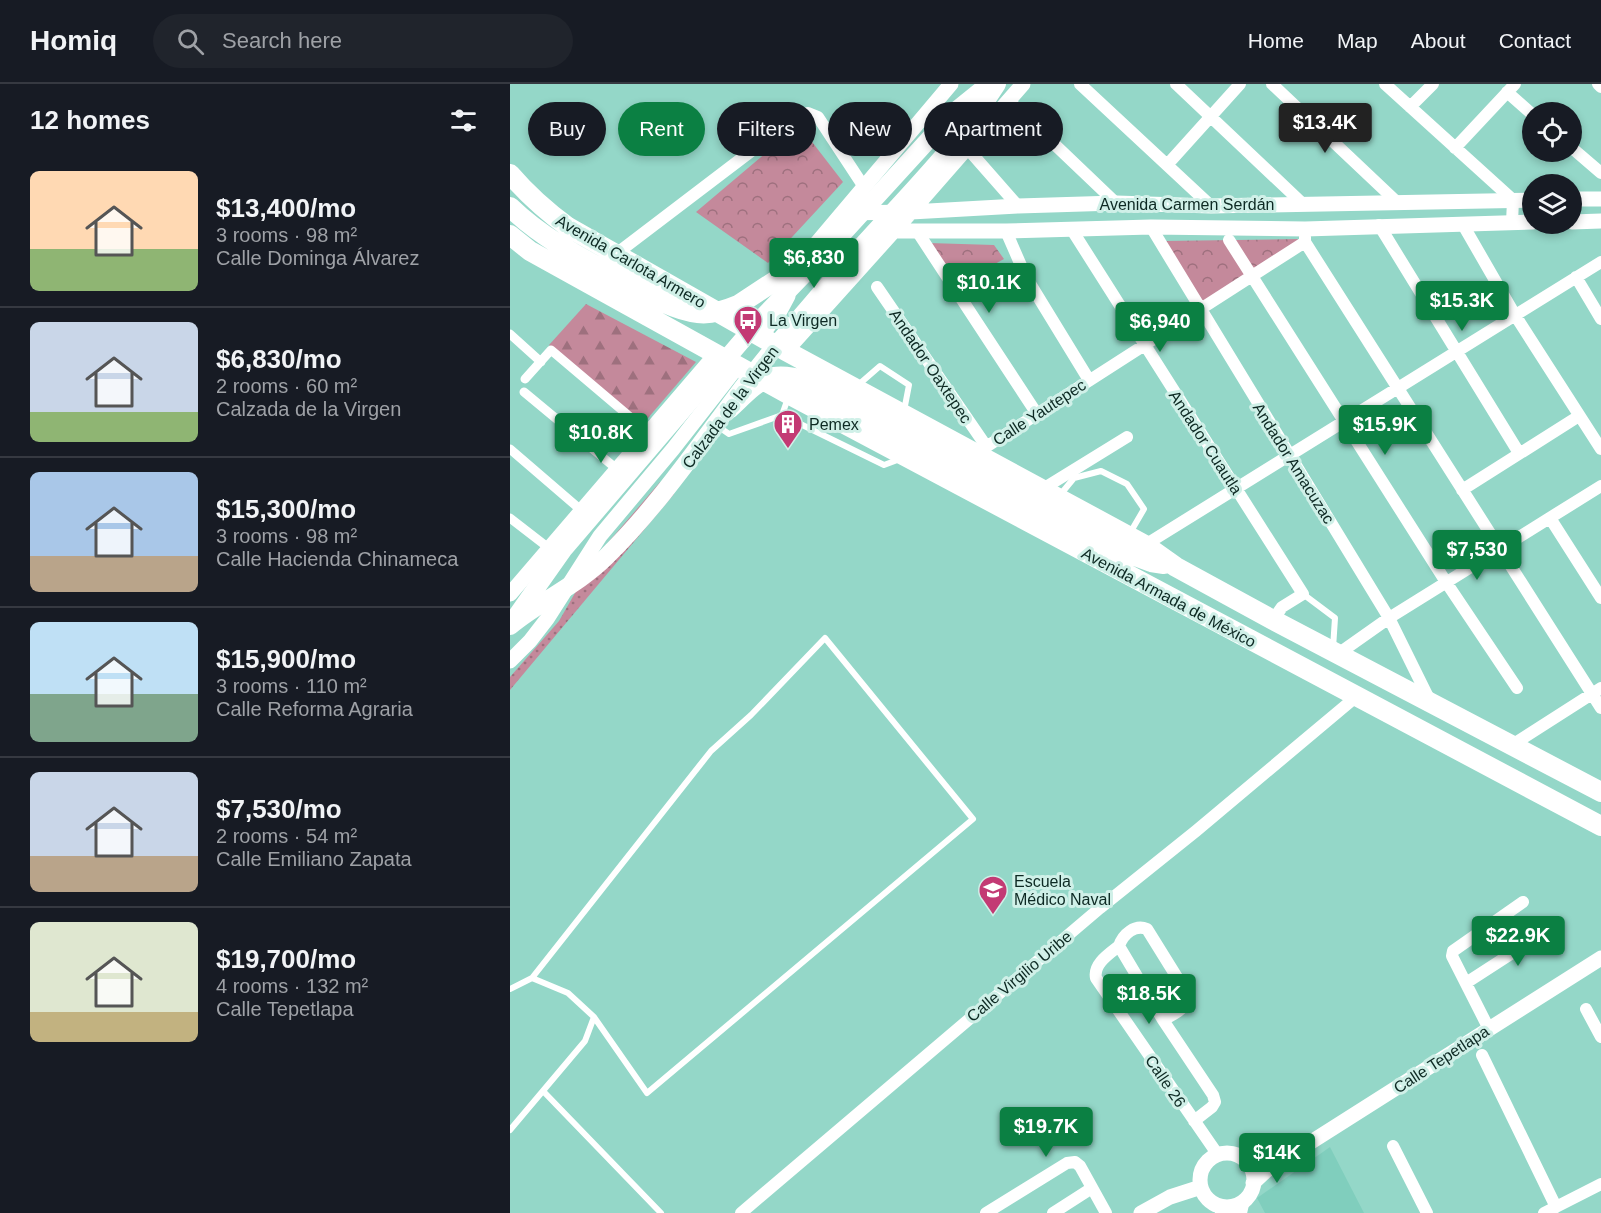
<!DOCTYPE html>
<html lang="en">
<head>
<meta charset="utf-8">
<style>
	body { margin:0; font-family:Arial,sans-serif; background:#20242c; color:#f1f3f6; height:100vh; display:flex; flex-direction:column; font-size:22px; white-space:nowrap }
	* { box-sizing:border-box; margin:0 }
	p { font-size:20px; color:#9ea1a6 }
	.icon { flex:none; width:33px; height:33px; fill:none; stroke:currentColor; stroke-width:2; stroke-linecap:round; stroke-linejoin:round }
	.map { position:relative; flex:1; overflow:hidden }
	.panel { display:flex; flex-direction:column; background:#171b24; width:510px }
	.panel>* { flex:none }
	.top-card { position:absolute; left:18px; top:18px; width:570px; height:54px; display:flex; gap:12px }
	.buttons { position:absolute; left:1012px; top:18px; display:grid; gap:12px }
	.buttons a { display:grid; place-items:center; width:60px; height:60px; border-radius:50%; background:#171b24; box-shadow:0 3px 9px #0003; font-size:30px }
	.price { position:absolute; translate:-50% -51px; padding:0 14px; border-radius:6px; background:#0b8043; color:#fff; font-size:20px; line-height:39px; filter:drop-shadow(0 2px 3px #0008) }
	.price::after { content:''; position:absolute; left:50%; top:36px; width:18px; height:14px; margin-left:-9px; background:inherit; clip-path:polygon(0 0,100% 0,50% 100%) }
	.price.current { background:#222; color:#fff }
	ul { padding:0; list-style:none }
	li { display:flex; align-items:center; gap:18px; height:150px; padding:0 30px }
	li+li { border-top:2px solid #363941 }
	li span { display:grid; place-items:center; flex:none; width:168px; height:120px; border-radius:9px; color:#555 }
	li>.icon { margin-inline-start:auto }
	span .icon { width:72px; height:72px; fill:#fffc; stroke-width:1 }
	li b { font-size:26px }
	h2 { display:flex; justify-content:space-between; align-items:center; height:72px; padding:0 30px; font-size:26px }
	.tag { padding:0 21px; border-radius:27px; background:#171b24; box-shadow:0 3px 9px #0003; font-size:21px; line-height:54px }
	.tag.current { background:#0b8043; color:#fff }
	header { display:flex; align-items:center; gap:36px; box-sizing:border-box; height:84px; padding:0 30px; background:#171b24; border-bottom:2px solid #363941 }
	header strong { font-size:28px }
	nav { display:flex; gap:33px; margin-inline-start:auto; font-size:21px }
	.search { width:420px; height:54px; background:#20242c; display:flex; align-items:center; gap:15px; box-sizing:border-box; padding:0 21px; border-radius:33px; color:#9ea1a6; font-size:22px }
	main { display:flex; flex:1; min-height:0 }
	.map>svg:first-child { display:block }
	.built { fill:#80cebd }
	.grass { fill:url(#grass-dots) }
	.forest { fill:url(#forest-firs) }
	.park { fill:url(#park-crowns) }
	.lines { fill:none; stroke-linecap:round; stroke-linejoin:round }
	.service { stroke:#fff; stroke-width:6 }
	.pedestrian { stroke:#fff; stroke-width:9 }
	.minor { stroke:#fff; stroke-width:12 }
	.tertiary { stroke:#fff; stroke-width:15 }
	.secondary { stroke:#fff; stroke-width:18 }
	.primary { stroke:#fff; stroke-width:20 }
	.labels { text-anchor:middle; stroke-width:6; stroke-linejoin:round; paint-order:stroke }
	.street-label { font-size:16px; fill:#0d2923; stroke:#d0f0e8 }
	.poi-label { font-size:16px; fill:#0d2923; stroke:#d0f0e8; text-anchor:start }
</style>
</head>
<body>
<header>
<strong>Homiq</strong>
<div class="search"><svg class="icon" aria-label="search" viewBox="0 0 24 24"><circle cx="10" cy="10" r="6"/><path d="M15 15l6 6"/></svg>Search here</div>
<nav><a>Home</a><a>Map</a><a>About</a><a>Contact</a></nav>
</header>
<main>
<section class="panel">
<h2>12 homes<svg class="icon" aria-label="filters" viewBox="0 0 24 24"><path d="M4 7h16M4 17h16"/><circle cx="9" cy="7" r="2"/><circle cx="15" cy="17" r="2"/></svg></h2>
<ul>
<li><span style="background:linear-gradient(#ffd9b3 65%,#8fb573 0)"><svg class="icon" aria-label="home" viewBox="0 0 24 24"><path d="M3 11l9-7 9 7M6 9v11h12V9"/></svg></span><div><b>$13,400/mo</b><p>3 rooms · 98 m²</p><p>Calle Dominga Álvarez</p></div></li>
<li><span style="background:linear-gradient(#c9d6e8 75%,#8fb573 0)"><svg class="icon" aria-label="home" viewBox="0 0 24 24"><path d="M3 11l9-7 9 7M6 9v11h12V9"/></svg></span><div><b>$6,830/mo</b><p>2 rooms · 60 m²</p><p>Calzada de la Virgen</p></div></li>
<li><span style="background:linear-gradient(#a9c7e8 70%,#b9a48a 0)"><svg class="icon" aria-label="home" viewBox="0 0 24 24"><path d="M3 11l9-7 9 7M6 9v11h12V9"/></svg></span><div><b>$15,300/mo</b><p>3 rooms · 98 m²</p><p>Calle Hacienda Chinameca</p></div></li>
<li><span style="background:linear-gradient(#bfe0f5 60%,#7fa58c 0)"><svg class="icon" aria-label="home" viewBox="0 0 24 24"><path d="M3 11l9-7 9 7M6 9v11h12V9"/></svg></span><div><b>$15,900/mo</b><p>3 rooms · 110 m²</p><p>Calle Reforma Agraria</p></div></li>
<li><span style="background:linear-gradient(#c9d6e8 70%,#b9a48a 0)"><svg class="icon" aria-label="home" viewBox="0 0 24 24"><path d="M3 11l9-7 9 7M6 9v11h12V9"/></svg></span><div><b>$7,530/mo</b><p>2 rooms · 54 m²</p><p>Calle Emiliano Zapata</p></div></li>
<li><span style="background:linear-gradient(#dfe7d0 75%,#c2b280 0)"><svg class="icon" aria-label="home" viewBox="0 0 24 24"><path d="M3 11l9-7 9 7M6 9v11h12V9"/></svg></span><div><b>$19,700/mo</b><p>4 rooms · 132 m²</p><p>Calle Tepetlapa</p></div></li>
</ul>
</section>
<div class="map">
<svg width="1091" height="1129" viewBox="0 0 1091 1129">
	<defs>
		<pattern id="grass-dots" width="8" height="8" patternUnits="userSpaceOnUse" patternTransform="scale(1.5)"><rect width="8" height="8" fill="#c4899b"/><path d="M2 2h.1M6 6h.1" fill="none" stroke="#9e707e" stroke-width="1.8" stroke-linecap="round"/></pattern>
		<pattern id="forest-firs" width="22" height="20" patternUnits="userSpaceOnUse" patternTransform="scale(1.5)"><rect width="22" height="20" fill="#c4899b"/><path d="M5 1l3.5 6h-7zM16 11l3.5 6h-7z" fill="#9e707e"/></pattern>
		<pattern id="park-crowns" width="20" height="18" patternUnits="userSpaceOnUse" patternTransform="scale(1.5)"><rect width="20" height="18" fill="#c4899b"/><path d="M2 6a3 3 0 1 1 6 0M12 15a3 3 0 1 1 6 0" fill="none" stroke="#9e707e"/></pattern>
	</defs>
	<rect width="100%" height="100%" fill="#94d7c8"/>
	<path class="built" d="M820 1063 854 1129H755L747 1114Z"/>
	<path class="grass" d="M150 398 164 410 0 606V593L49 537 81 481 96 461Z"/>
	<path class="forest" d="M76 220 186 278 132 341 39 261Z"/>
	<path class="park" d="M289 41 333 98 258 179 186 128Z
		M788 155 787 158 691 221 653 157Z
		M419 159 484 161 494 175 448 200Z"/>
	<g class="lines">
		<path class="service" d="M347 302 370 282 399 301 394 327
			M278 314 272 331 374 381 390 375
			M206 341 219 350 272 331
			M550 411 564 394 591 387 617 400 634 425 620 449
			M793 510 825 534 823 564
			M0 905 22 894 201 667 241 631 315 554 463 735 137 1009 84 933 58 909 22 894
			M33 1007 151 1129
			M0 1046 75 957 84 933"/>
		<path class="pedestrian" d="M0 250 31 278
			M15 295 41 266 139 349
			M14 308 108 386
			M0 365 72 427
			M0 434 40 465"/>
		<path class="minor" d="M570 0 701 122
			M666 0 793 120
			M762 0 888 119
			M875 0 1003 116 1002 139
			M1088 0 1091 3
			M997 8 1023 31
			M498 16 606 119
			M900 23 923 0
			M457 64 508 122
			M945 64 1005 0
			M1062 64 1091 89
			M657 81 730 0
			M952 139 1005 231 1091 365
			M869 141 1009 369
			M641 143 879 534 920 617
			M562 146 793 510 772 523 763 536
			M407 147 527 330
			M496 147 516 193 579 296
			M719 156 936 498 1007 604
			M795 158 1091 624
			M106 170 286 33 298 29 308 33 354 103
			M1066 193 1091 235
			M367 203 476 362
			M465 370 795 158V153
			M531 406 617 353
			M952 406 1069 332
			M1040 434 1091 514
			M635 461 1091 178
			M828 570 879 534 1091 402
			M1002 661 1091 604
			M609 862C599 870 583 880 586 894L708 1071
			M956 899 1044 842
			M1076 925 1091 953
			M653 936C664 930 677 925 678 911L637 845C625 840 613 850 609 862L653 936 703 1011 705 1018 702 1023 684 1037
			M979 945 942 872 943 867 1013 818
			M972 971 1046 1123
			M883 1062 917 1129
			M711 1122V1129
			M231 1129 590 824 686 747 847 612
			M476 1129 557 1079 565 1078 570 1082 596 1129
			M543 1129 582 1104
			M731 1129 734 1116
			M1034 1129 1091 1100"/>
		<path class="tertiary" d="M1062 115H1091
			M332 129 401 128 508 122 606 119 701 122 1023 116
			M1062 138 1091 137
			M384 147H496L641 143 795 145 1023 138
			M294 174 441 0
			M251 252 270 227 278 212
			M276 267 401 128 513 0
			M0 510 206 270
			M0 577 20 557 37 535 90 452 163 365 228 282
			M690 1096a27 27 0 1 1 54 0a27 27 0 1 1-54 0Z
			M743 1099 757 1086 1091 874
			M631 1129 660 1113 691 1103"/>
		<path class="secondary" d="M5 534 53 466 247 239 326 157 443 29 479 0
			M0 542C30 517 68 501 96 473 154 416 197 349 247 285 272 253 300 223 326 191 380 128 443 70 487 0"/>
		<path class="primary" d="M0 90C18 111 36 127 58 143L276 267 635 461 666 483 763 536 1091 708
			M0 123C34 156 75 176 116 198 139 211 162 226 188 229 202 231 216 226 228 221L326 157
			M0 151 20 167 280 311 1091 742
			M219 325C247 299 256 284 296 297L590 459 641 478 654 480"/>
	</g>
	<defs>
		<g id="bus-pin" transform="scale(1.5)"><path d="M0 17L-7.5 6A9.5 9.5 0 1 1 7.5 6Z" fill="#c33a74" stroke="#d0f0e8"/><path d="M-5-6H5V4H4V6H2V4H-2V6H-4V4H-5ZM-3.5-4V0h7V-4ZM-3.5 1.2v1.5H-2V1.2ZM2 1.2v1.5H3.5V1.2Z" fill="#fff"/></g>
		<g id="building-pin" transform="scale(1.5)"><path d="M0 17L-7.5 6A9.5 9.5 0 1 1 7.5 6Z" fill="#c33a74" stroke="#d0f0e8"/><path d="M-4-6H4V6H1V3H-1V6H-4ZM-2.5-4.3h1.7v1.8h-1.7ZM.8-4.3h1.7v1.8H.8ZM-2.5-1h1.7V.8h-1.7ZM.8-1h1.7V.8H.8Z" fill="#fff"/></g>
		<g id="school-pin" transform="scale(1.5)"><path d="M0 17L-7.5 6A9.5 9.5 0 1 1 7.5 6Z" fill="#c33a74" stroke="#d0f0e8"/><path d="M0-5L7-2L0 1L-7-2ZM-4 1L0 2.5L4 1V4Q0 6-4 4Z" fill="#fff"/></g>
	</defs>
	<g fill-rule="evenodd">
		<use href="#bus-pin" x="238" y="236"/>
		<use href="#building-pin" x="278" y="340"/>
		<use href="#school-pin" x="483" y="806"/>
	</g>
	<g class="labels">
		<g class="street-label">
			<text x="677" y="126">Avenida Carmen Serdán</text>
			<text transform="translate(121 177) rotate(30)" y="6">Avenida Carlota Armero</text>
			<text transform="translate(421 282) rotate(56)" y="6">Andador Oaxtepec</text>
			<text transform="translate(220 323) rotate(-53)" y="6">Calzada de la Virgen</text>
			<text transform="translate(529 328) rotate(-33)" y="6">Calle Yautepec</text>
			<text transform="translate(696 358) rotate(57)" y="6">Andador Cuautla</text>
			<text transform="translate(784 379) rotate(58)" y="6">Andador Amacuzac</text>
			<text transform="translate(659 513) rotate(28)" y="6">Avenida Armada de México</text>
			<text transform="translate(509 892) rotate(-40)" y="6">Calle Virgilio Uribe</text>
			<text transform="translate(931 975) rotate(-33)" y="6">Calle Tepetlapa</text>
			<text transform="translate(656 997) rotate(56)" y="6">Calle 26</text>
		</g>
		<g class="poi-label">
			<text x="259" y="242">La Virgen</text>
			<text x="299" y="346">Pemex</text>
			<text x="504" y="803">Escuela<tspan x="504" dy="18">Médico Naval</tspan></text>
		</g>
	</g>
</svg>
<div class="buttons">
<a><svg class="icon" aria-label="locate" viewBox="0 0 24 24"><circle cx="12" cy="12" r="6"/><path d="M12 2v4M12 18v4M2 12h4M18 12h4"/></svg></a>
<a><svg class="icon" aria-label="layers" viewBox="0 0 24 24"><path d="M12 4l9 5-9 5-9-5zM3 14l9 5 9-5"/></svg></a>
</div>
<b class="price current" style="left:815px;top:70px">$13.4K</b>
<b class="price" style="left:304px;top:205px">$6,830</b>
<b class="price" style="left:479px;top:230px">$10.1K</b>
<b class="price" style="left:952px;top:248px">$15.3K</b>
<b class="price" style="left:650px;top:269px">$6,940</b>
<b class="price" style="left:875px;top:372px">$15.9K</b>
<b class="price" style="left:91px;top:380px">$10.8K</b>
<b class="price" style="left:967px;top:497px">$7,530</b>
<b class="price" style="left:1008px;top:883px">$22.9K</b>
<b class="price" style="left:639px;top:941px">$18.5K</b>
<b class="price" style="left:536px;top:1074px">$19.7K</b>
<b class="price" style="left:767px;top:1100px">$14K</b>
<div class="top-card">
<a class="tag">Buy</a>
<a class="tag current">Rent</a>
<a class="tag">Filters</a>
<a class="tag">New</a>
<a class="tag">Apartment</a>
</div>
</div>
</main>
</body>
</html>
